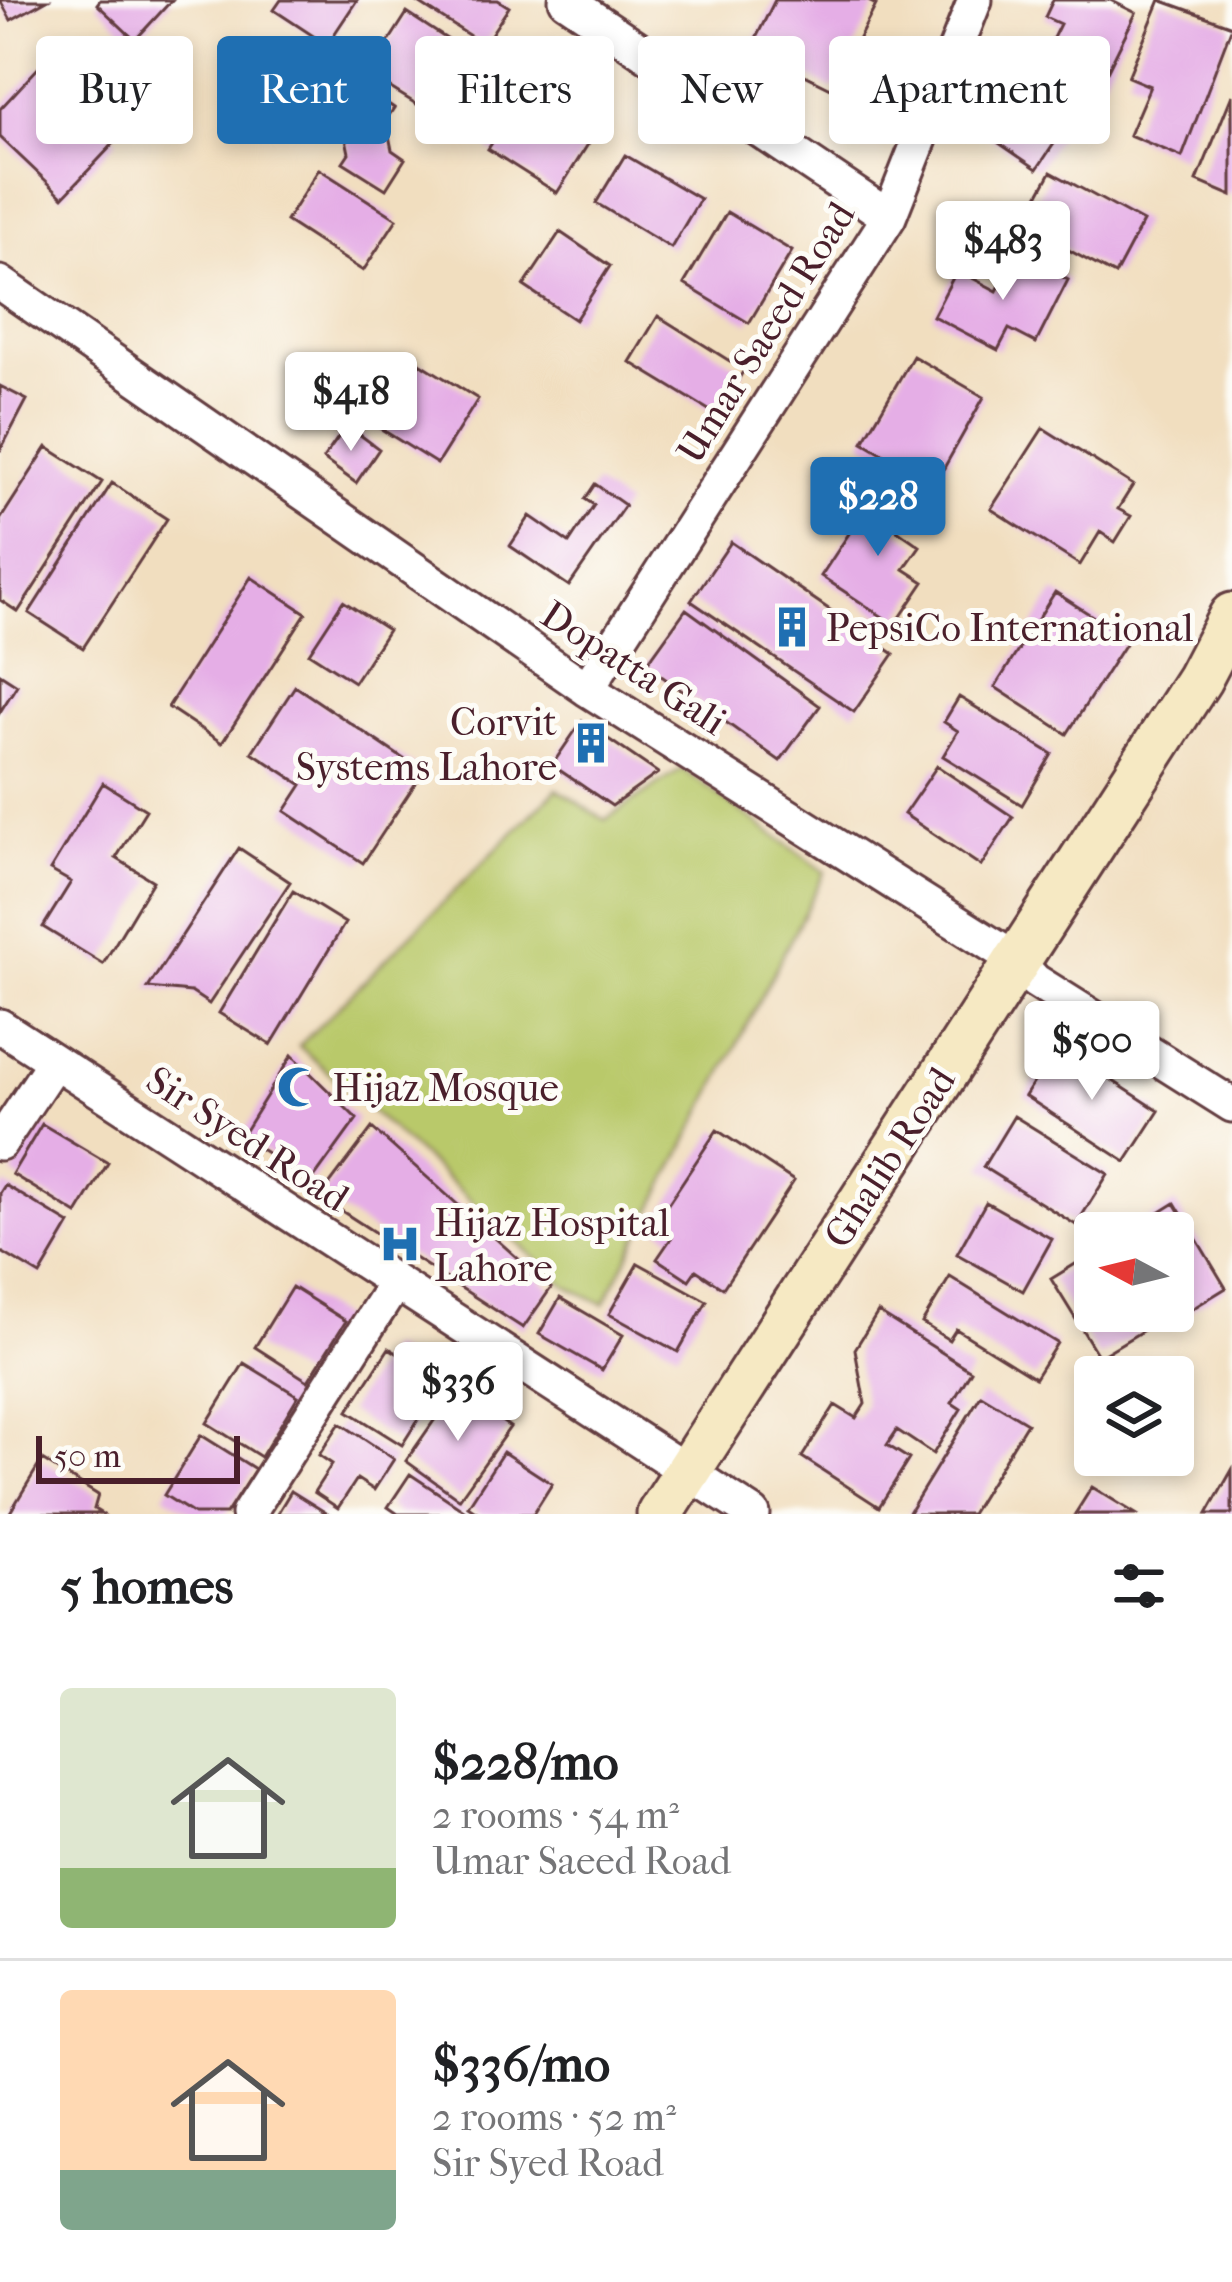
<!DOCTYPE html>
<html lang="en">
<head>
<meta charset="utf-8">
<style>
	body { margin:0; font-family:"IM FELL French Canon",serif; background:#f6f6f6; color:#202124; height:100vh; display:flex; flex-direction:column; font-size:45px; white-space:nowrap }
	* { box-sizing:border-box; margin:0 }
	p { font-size:39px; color:#757577 }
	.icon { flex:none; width:66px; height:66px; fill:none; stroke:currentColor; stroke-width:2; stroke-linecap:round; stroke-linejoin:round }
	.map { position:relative; height:1514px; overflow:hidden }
	.sheet { display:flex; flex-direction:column; background:#fff; flex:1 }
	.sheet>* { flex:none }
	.top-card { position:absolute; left:36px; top:36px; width:1161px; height:108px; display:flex; gap:24px }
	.needle { width:78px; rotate:277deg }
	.buttons { position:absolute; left:1074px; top:1212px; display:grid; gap:24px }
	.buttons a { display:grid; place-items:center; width:120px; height:120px; border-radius:12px; background:#fff; box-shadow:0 6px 18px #0003; font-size:60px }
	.scale { position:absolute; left:36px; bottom:30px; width:204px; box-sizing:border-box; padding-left:12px; border:6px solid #4a1f2b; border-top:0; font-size:33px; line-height:42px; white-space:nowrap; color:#4a1f2b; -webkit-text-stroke:9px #fdfcf7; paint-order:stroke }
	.price { position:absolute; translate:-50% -102px; padding:0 27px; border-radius:12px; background:#fff; color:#222; font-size:39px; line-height:78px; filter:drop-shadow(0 3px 6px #0008) }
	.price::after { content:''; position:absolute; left:50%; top:72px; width:36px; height:27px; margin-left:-18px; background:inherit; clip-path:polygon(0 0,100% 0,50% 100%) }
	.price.active { background:#1f6fb2; color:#fff }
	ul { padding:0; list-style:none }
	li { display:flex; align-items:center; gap:36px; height:300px; padding:0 60px }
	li+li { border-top:3px solid #e0e0e0 }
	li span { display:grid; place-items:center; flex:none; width:336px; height:240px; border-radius:12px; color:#555 }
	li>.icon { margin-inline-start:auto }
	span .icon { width:144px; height:144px; fill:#fffc; stroke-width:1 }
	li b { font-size:51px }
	h2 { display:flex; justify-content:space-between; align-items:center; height:144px; padding:0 60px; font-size:51px }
	.tag { padding:0 42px; border-radius:12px; background:#fff; box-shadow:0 6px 18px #0003; font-size:42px; line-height:108px }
	.tag.active { background:#1f6fb2; color:#fff }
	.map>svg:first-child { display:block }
	.green { fill:#b9c96b; stroke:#82744b; stroke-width:3 }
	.building { fill:#e5aee6 }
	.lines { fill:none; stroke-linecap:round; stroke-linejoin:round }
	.street-casing { stroke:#633c41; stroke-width:39 }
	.secondary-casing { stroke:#633c41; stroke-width:51 }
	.street { stroke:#fff; stroke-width:33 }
	.secondary { stroke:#f6e9c3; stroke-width:45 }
	.labels { text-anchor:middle; stroke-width:10; stroke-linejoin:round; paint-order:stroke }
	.street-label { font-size:39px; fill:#4a1f2b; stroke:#fdfcf7 }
	.poi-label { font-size:39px; fill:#4a1f2b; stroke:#fdfcf7; text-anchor:start }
</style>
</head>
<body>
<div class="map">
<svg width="1232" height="1514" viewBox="0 0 1232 1514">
	<rect width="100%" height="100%" fill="#fdfcf7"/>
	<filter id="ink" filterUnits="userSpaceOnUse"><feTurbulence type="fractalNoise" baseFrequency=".00833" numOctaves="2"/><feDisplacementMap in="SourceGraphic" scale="24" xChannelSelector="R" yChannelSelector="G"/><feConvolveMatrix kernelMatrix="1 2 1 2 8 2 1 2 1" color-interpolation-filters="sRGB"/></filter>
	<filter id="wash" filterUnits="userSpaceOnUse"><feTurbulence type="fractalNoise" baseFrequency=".004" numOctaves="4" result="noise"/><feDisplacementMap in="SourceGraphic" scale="48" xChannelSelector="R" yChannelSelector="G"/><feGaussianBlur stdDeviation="2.7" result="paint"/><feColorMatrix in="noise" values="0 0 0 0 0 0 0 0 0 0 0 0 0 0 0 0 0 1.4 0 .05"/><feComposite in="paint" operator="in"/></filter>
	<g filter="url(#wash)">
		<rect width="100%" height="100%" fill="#f1debf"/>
		<path class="green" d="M682 769 825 872 604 1304 566 1286 299 1046 557 789 605 820Z"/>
		<g id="blocks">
			<path class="building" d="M0 0H47L11 20Z
				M100 0H172L135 40 97 4Z
				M281 0H357L327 45 274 10Z
				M414 0H498L509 7 484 45Z
				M775 0H866L876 5 833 89 751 48Z
				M1053 0H1110L1136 13 1095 96 1038 68 1060 24 1045 17Z
				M1160 0 1232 26 1182 157 1129 135 1150 86 1128 77Z
				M407 13 459 47 421 107 368 74Z
				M520 66 604 119 557 193 488 149 499 132 485 123Z
				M39 67 117 140 63 197 0 137V109Z
				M358 83 394 108 386 120 392 150 405 159 386 189 343 162 349 153 346 139 328 127Z
				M1010 92 1064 129 1037 169 983 132Z
				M1232 95V196L1197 181Z
				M625 155 700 199 671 248 596 203Z
				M319 169 397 219 363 271 286 221Z
				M1051 172 1143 222 1115 275 1022 225Z
				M727 212 792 251 749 323 684 284Z
				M560 232 610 266 575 320 524 286Z
				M1017 253 1068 280 1036 343 1009 329 998 350 933 316 957 270 997 291Z
				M658 316 744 370 717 415 630 362Z
				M913 356 984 397 935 484 863 442Z
				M420 363 478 399 437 464 370 422 389 391 397 401Z
				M0 386 27 400 0 451Z
				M347 425 379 449 356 483 323 459Z
				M1043 428 1133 485 1118 509 1131 516 1115 542 1100 532 1080 565 991 509Z
				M47 447 102 482 18 612 0 600V520Z
				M112 483 167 519 83 648 29 613Z
				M595 484 625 505 569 586 510 546 530 516 569 543 594 505 585 499Z
				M881 485 912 506 897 530 920 546 904 569 924 582 895 625 821 576Z
				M731 542 894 654 854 712 691 601Z
				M251 577 306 613 222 743 168 707Z
				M1055 592 1128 639 1067 734 995 687Z
				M343 601 388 630 354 682 309 653Z
				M686 609 820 706 780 761 646 665Z
				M0 674 17 685 0 712Z
				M295 686 423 772 363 863 285 811 302 785 252 752Z
				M959 697 1052 754 1022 805 943 756 958 731 944 722Z
				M582 721 658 773 612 806 552 765Z
				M937 766 1013 817 981 866 904 814Z
				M103 783 146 810 116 858 153 881 103 964 43 927 71 882 50 870Z
				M239 848 290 882 209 1004 191 992 148 988Z
				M293 891 345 923 271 1045 219 1013Z
				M1058 1045 1159 1111 1126 1162 1025 1096Z
				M292 1055 357 1119 312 1181 241 1137Z
				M1014 1116 1108 1174 1076 1225 983 1167Z
				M42 1124 108 1163 77 1214 12 1174Z
				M372 1128 551 1288 523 1328 320 1197Z
				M717 1130 794 1181 723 1288 696 1270 689 1280 657 1259 672 1237 654 1225Z
				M5 1185 70 1224 40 1275 0 1251V1193Z
				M986 1202 1052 1239 1023 1291 957 1254Z
				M1175 1203 1226 1288 1187 1312 1173 1288V1233H1127Z
				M1095 1252V1311H1157L1162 1319 1099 1357 1051 1279Z
				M638 1263 707 1301 678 1352 609 1314Z
				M950 1277 1057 1343 1035 1378 956 1329 949 1340 922 1323Z
				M292 1287 346 1321 308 1381 255 1347Z
				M560 1298 623 1335 602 1370 539 1334Z
				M878 1312 971 1371 952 1403 961 1409 933 1454 897 1430 887 1445 909 1459 879 1507 802 1457 835 1405 856 1418 865 1404 855 1349Z
				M389 1348 442 1382 402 1445 348 1411Z
				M244 1363 298 1396 261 1457 207 1423Z
				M456 1389 510 1427 459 1499 406 1461Z
				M981 1395 1027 1423 971 1514H908Z
				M340 1423 394 1459 374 1490 357 1479 338 1508 314 1492 332 1464 319 1455Z
				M201 1435 255 1469 226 1514H194L164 1495Z
				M503 1452 552 1484 533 1514H480L468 1506Z
				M42 1460 98 1495 94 1509 102 1514H9Z
				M1232 1470V1514H1207Z
				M410 1474 470 1514H398L388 1507Z
				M1092 1487 1136 1514H1075Z
				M291 1491 328 1514H277Z"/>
		</g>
	</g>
	<g filter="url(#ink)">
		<use href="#blocks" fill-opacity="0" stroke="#633c41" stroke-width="3"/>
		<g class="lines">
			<g class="street-casing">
				<path id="street" d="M566 0 889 217
					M0 283 587 689 1016 960 1035 981 1232 1105
					M587 689 889 217 975 0
					M0 1026 753 1514
					M0 1143 54 1062
					M248 1514 395 1283"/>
			</g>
			<g class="secondary-casing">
				<path id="secondary" d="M660 1514 1199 679 1232 616"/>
			</g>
			<use href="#street" class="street"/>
			<use href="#secondary" class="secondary"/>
		</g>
	</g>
	<defs>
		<g id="building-bare" transform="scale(3.24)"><path d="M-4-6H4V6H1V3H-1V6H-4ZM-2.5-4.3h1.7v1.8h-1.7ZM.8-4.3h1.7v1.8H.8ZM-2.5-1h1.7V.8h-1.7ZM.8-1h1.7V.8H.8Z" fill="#1f6fb2" stroke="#fdfcf7" stroke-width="2.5" paint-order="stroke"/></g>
		<g id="mosque-bare" transform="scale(3.24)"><path d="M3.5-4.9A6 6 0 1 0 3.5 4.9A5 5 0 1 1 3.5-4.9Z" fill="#1f6fb2" stroke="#fdfcf7" stroke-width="2.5" paint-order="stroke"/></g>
		<g id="hospital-bare" transform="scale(3.24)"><path d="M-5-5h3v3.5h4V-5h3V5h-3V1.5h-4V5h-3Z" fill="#1f6fb2" stroke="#fdfcf7" stroke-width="2.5" paint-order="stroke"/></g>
	</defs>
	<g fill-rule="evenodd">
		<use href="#building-bare" x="792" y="627"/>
		<use href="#building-bare" x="591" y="743"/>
		<use href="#mosque-bare" x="298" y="1087"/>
		<use href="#hospital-bare" x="400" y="1244"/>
	</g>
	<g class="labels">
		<g class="street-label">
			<text transform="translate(765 332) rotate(-58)" y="14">Umar Saeed Road</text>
			<text transform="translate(634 667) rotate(33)" y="14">Dopatta Gali</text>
			<text transform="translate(248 1138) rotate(33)" y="14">Sir Syed Road</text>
			<text transform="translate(889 1157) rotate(-57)" y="14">Ghalib Road</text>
		</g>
		<g class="poi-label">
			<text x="826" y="641">PepsiCo International</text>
			<text x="557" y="735" text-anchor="end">Corvit<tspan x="557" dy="45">Systems Lahore</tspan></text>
			<text x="332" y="1101">Hijaz Mosque</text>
			<text x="434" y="1236">Hijaz Hospital<tspan x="434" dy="45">Lahore</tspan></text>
		</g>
	</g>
</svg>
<div class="buttons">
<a><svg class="needle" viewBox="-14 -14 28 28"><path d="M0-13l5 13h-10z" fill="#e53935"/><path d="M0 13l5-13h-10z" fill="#757577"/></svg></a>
<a><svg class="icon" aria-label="layers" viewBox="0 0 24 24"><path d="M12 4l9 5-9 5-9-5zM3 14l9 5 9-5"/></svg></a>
</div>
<div class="scale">50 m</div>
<b class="price" style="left:1003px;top:303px">$483</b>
<b class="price" style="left:351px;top:454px">$418</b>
<b class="price active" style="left:878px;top:559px">$228</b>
<b class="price" style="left:1092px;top:1103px">$500</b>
<b class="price" style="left:458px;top:1444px">$336</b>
<div class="top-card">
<a class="tag">Buy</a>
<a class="tag active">Rent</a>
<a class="tag">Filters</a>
<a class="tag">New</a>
<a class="tag">Apartment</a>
</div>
</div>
<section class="sheet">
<h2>5 homes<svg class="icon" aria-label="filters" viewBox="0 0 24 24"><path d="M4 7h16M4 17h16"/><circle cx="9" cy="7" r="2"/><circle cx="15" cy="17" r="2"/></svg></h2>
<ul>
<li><span style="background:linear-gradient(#dfe7d0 75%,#8fb573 0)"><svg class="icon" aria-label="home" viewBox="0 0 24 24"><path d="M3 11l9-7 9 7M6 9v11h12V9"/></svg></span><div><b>$228/mo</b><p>2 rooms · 54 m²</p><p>Umar Saeed Road</p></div></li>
<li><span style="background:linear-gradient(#ffd9b3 75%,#7fa58c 0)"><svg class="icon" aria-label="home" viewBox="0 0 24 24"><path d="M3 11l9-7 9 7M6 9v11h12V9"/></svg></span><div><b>$336/mo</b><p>2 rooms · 52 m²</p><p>Sir Syed Road</p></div></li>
</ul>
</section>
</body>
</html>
